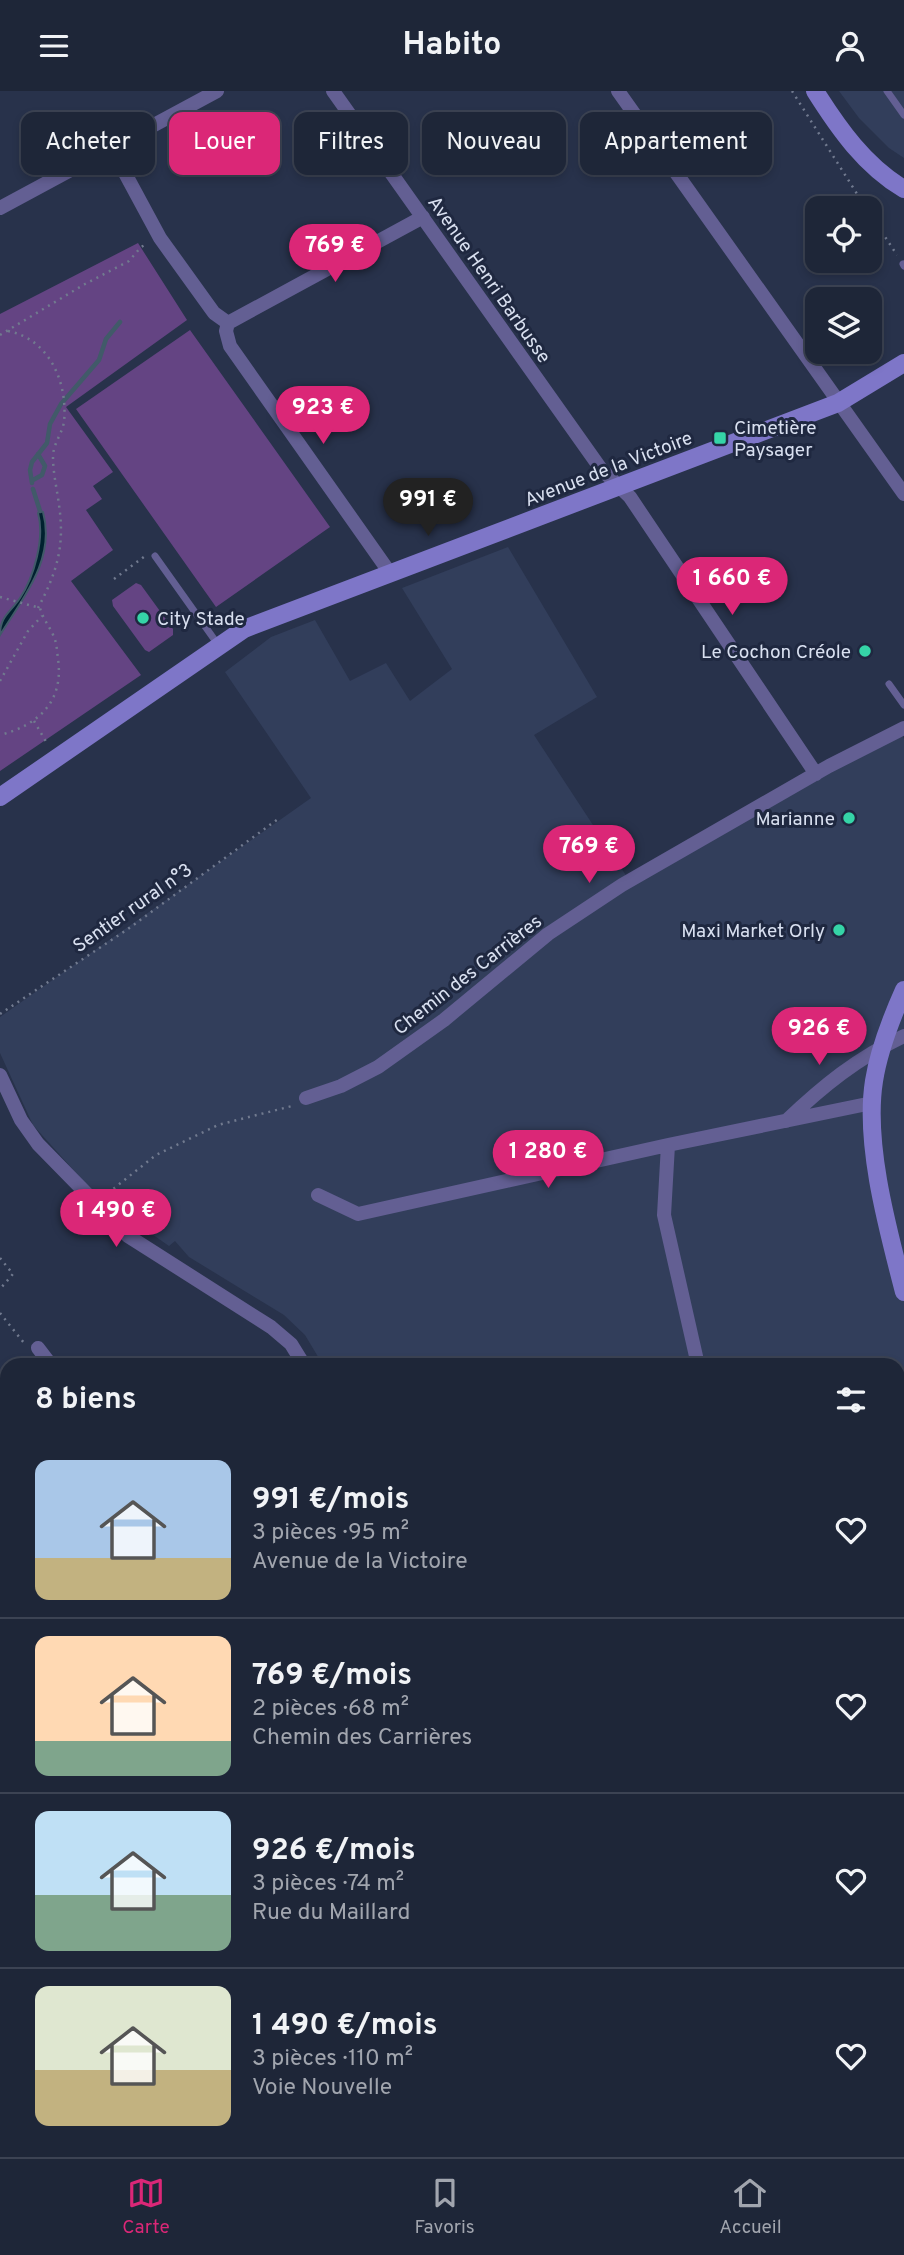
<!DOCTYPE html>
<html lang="fr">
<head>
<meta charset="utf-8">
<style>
	body { margin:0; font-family:Overpass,sans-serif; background:#262e40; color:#f1f3f6; height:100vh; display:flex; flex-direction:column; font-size:26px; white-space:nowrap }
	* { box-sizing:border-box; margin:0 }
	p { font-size:23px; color:#a1a5ae }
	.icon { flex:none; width:38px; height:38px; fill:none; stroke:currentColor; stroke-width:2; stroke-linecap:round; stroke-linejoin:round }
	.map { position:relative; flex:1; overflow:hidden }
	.side { position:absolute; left:0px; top:1267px; width:905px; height:800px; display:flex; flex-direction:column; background:#1e2638; border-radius:21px 21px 0 0; box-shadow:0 4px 10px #0003,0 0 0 2px #3c4353 }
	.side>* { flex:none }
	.top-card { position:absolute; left:21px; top:21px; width:863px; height:63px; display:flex; gap:14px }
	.controls { position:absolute; left:805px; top:105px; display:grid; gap:14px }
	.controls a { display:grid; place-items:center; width:77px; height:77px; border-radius:14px; background:#1e2638; box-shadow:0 4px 10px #0003,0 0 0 2px #3c4353; font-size:35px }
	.price { position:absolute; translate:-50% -60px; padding:0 16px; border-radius:24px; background:#db2777; color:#fff; font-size:23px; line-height:46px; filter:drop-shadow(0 2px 4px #0008) }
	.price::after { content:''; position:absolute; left:50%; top:42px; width:21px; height:16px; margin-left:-10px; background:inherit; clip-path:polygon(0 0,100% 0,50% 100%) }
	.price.on { background:#222; color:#fff }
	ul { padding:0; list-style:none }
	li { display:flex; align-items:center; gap:21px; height:175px; padding:0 35px }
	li+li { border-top:2px solid #3c4353 }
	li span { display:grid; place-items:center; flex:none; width:196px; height:140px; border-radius:14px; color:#555 }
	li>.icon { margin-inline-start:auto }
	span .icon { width:84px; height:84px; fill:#fffc; stroke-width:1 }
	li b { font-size:30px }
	h2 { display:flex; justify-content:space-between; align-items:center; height:84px; padding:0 35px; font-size:30px }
	.tag { padding:0 24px; border-radius:14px; background:#1e2638; box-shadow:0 4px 10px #0003,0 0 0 2px #3c4353; font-size:24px; line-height:63px }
	.tag.on { background:#db2777; color:#fff }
	header { display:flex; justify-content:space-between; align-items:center; height:91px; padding:0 35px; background:#1e2638; font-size:32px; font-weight:700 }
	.menu { display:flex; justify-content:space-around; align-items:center; height:98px; border-top:2px solid #3c4353; background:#1e2638; font-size:19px; color:#a1a5ae }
	.menu a { display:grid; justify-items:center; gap:4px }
	.menu .on { color:#db2777 }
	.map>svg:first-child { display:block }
	.built { fill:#323e5b }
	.green { fill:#644483 }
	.water { fill:#00212f; stroke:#415a69; stroke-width:2 }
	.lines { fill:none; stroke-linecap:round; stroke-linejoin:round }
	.stream { stroke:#415a69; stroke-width:4.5 }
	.path { stroke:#717a8f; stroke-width:2.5; stroke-dasharray:2 5; stroke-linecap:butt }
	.lane { stroke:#635f93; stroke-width:7 }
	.street { stroke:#635f93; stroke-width:14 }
	.secondary { stroke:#7e76c8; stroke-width:18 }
	.rail { stroke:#8891a5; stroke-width:4.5; stroke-dasharray:3.5 7; stroke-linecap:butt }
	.poi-dot { fill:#35d4a7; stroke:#1f2840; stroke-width:2.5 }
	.labels { text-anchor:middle; stroke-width:6; stroke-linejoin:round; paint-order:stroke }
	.street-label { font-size:19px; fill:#d9e0f0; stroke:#1f2840 }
	.poi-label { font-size:19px; fill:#d9e0f0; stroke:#1f2840; text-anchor:end }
</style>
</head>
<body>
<header><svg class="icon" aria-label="menu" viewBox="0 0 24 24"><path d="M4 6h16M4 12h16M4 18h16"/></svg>Habito<svg class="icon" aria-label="person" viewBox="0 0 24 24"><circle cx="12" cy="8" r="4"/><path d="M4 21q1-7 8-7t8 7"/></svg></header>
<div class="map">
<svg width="904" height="2066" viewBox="0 0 904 2066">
	<rect width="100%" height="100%" fill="#28324b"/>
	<path class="built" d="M839 0H904V67L889 57 859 27Z
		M508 456 597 606 534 644 629 789 899 640 904 648V2066H608L595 2060H898V1274H323L305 1244 284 1224 189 1166 175 1150 169 1155 96 1104 33 1034 0 962V926L311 707 225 581 271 546 315 529 350 590 386 572 410 610 452 578 402 497Z
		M0 1689 7 1693V1763L0 1759Z"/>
	<path class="green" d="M138 152 187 229 66 316 113 381 93 395 102 408 86 419 113 459 71 490 141 584 0 680V223Z
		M190 239 330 436 216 516 76 318Z
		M136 492 141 494 173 538V544L149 561 145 559 113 515 112 509Z
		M898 2054 904 2055V2066H786L769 2060H898Z
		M304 2060H595L608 2066H334L327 2061 306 2063Z
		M624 2060H663L677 2066H637Z"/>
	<path class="water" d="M40 420 43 421C56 468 23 507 0 544 0 525 10 522 20 507 34 486 45 447 38 422Z"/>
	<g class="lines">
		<path class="stream" d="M33 389 42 384 45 375 38 363
			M32 392 30 379 32 371 47 352 50 333 61 313 99 269 106 248 120 231
			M33 398 40 420"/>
		<path class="path" d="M792 0 866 117
			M870 123 897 164
			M8 240C49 248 68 291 64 331 62 343 53 353 53 366 53 382 57 398 59 414 65 455 57 481 38 517
			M0 244 85 193 129 170 141 156 147 153
			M114 488 145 465
			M0 506 40 517C43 528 50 536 54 546 57 553 57 561 58 568 64 610 39 634 0 644
			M0 590 28 540 42 525
			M34 630 48 654
			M0 923 128 838 278 728
			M108 1102 156 1064 218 1034 292 1015
			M0 1167 13 1183 0 1198
			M0 1222 24 1252
			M0 1828 7 1836"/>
		<path class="lane" d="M887 0 904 24
			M903 173 904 175
			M155 465 219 555
			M889 593 904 614
			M898 1659 904 1658
			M898 1798 904 1797
			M898 1886 904 1887"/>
		<path class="street" d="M333 0 601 378 630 406 816 683
			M618 0 904 403
			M112 58 160 147 214 222 228 232
			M0 117 217 0
			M228 232 226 240 230 255 390 482
			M228 232 423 126
			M0 984 21 1029 38 1053 128 1145 271 1236 291 1253 304 1274
			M306 1007 341 995 378 976 444 929 548 843 622 794 829 675 904 637
			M786 1030C823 995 857 967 904 945
			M668 1054 664 1124 698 1274
			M318 1104 358 1123 668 1054 872 1012
			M38 1257 51 1274
			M0 1529 7 1536
			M898 1921 904 1922
			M0 2015 7 2009"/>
		<path class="secondary" d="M815 0C839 38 865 75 904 98
			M0 706 244 538 838 312 904 272
			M904 899C891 928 879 958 874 990 864 1053 888 1139 904 1201"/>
		<path class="rail" d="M0 1719 7 1722
			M0 1739 7 1743
			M613 2060 626 2066
			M691 2060 707 2066
			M715 2060 730 2066"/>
	</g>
	<g class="poi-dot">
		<rect x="713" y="340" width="14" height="14" rx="3.5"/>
		<circle cx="143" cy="527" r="7"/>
		<circle cx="865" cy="560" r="7"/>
		<circle cx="849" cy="727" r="7"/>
		<circle cx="839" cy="839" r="7"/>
	</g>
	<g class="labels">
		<g class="street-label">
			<text transform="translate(490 188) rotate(55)" y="7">Avenue Henri Barbusse</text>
			<text transform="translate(608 377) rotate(-21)" y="7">Avenue de la Victoire</text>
			<text transform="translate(132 816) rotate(-35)" y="7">Sentier rural n°3</text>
			<text transform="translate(467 883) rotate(-38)" y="7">Chemin des Carrières</text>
		</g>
		<g class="poi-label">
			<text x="734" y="343" text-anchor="start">Cimetière<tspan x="734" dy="22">Paysager</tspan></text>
			<text x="157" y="534" text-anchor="start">City Stade</text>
			<text x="851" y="567">Le Cochon Créole</text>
			<text x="835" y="734">Marianne</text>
			<text x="825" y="846">Maxi Market Orly</text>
		</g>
	</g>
</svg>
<div class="controls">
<a><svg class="icon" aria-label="locate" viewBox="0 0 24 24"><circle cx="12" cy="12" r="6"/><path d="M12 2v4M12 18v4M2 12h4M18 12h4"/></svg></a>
<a><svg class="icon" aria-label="layers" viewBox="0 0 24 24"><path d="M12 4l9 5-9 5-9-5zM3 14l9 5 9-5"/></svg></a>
</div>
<b class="price" style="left:335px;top:193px">769 €</b>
<b class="price" style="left:323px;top:355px">923 €</b>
<b class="price on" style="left:428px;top:447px">991 €</b>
<b class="price" style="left:732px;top:526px">1 660 €</b>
<b class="price" style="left:589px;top:794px">769 €</b>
<b class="price" style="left:819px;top:976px">926 €</b>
<b class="price" style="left:548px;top:1099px">1 280 €</b>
<b class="price" style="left:116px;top:1158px">1 490 €</b>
<div class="top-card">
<a class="tag">Acheter</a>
<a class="tag on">Louer</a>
<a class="tag">Filtres</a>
<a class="tag">Nouveau</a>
<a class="tag">Appartement</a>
</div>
<section class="side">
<h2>8 biens<svg class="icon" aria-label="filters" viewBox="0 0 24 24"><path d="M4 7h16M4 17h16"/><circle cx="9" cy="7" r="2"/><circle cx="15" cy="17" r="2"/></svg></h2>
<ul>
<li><span style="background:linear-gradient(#a9c7e8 70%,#c2b280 0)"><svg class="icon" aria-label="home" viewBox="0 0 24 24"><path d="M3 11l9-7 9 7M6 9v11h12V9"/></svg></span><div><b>991 €/mois</b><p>3 pièces · 95 m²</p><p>Avenue de la Victoire</p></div><svg class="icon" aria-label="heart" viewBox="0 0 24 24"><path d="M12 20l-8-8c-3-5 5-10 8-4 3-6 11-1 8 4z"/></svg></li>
<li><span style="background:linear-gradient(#ffd9b3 75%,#7fa58c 0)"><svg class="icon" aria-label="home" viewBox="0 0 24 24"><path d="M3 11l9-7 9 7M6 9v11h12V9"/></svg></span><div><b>769 €/mois</b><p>2 pièces · 68 m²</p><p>Chemin des Carrières</p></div><svg class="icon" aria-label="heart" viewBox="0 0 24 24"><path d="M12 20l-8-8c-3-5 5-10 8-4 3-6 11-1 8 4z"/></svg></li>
<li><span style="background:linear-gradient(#bfe0f5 60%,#7fa58c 0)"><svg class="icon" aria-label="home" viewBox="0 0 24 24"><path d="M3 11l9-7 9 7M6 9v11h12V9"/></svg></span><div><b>926 €/mois</b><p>3 pièces · 74 m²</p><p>Rue du Maillard</p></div><svg class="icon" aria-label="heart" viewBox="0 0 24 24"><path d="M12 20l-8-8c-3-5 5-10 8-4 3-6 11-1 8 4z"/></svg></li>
<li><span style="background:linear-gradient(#dfe7d0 60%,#c2b280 0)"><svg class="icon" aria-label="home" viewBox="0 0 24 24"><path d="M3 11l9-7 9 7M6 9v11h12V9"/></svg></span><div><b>1 490 €/mois</b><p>3 pièces · 110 m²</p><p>Voie Nouvelle</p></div><svg class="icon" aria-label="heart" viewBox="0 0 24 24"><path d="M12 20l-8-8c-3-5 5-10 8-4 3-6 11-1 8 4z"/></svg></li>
</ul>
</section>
</div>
<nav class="menu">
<a class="on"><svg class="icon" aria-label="map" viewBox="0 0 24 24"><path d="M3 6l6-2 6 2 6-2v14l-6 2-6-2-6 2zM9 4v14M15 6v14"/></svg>Carte</a>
<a><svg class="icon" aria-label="saved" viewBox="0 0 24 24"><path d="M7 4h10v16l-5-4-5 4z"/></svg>Favoris</a>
<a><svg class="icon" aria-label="home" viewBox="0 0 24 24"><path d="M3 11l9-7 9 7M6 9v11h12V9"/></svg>Accueil</a>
</nav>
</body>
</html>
